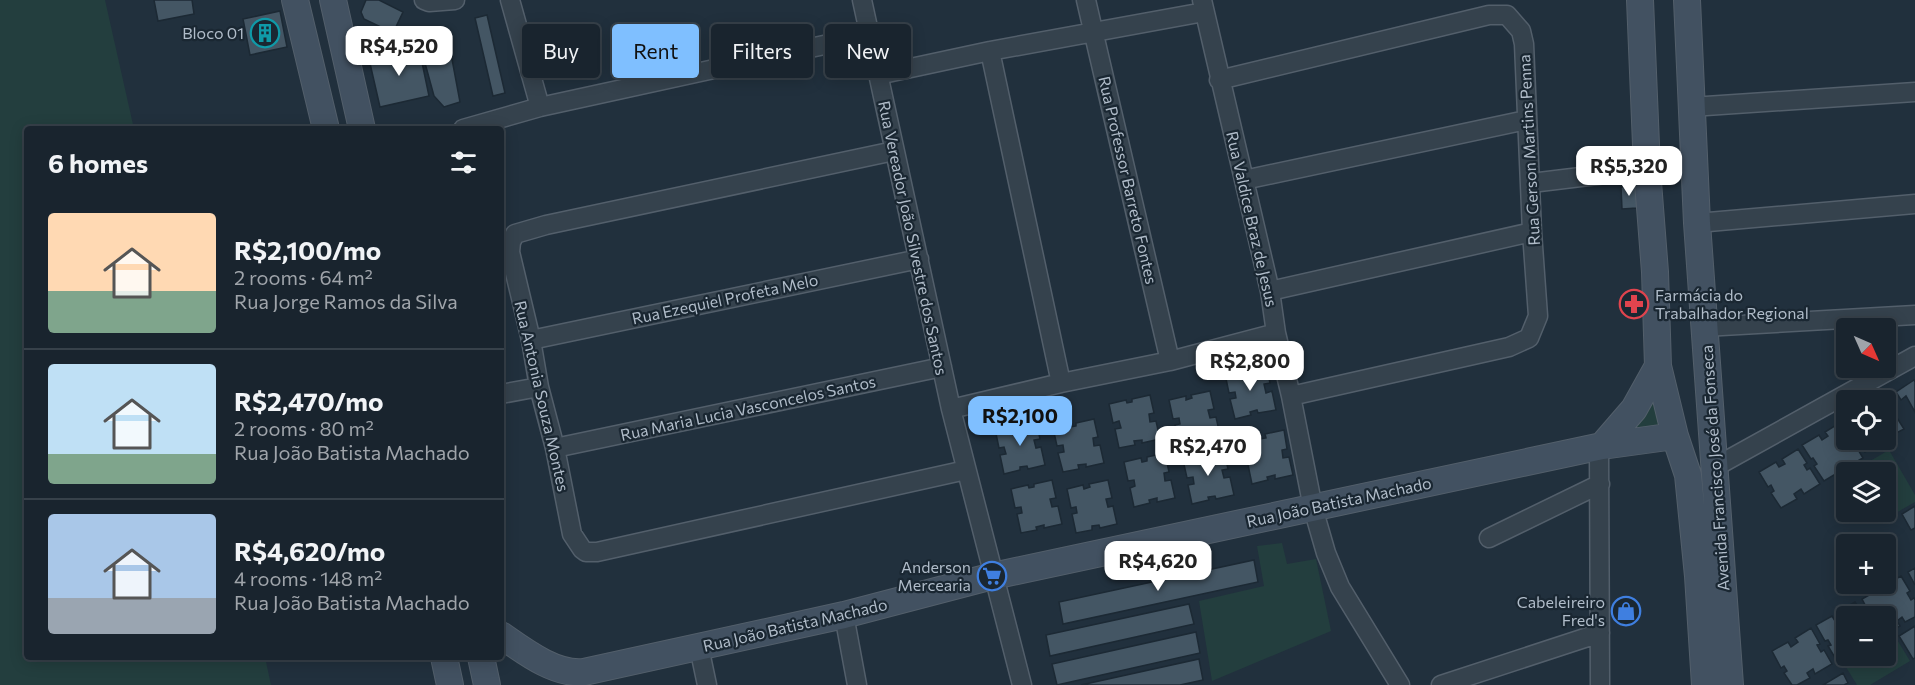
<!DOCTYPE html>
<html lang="en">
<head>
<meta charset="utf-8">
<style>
	body { margin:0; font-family:Commissioner,sans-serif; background:#222c36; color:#f1f3f6; height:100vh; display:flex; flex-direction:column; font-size:22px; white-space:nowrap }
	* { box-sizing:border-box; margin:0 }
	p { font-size:20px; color:#9fa4aa }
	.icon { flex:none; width:33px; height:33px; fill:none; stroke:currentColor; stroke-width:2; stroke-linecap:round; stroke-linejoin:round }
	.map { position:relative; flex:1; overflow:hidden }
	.drawer { position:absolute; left:24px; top:126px; width:480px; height:534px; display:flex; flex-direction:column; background:#19242e; border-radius:6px; box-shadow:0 3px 15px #0003,0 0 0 2px #37414a }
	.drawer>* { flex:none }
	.guide { position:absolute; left:522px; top:24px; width:570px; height:54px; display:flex; gap:12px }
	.needle { width:39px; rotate:135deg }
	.controls { position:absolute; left:1836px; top:318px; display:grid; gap:12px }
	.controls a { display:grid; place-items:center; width:60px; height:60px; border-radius:6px; background:#19242e; box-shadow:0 3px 15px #0003,0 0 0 2px #37414a; font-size:30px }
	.price { position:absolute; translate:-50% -51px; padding:0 14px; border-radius:12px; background:#fff; color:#222; font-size:20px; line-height:39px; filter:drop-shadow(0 2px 3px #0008) }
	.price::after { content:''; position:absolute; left:50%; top:36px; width:18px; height:14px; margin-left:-9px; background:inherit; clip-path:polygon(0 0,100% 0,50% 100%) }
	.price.on { background:#7fbfff; color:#111 }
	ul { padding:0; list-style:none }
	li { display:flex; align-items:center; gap:18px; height:150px; padding:0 24px }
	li+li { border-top:2px solid #37414a }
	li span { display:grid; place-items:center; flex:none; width:168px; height:120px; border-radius:6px; color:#555 }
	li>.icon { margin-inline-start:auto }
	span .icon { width:72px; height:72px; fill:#fffc; stroke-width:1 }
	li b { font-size:26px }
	h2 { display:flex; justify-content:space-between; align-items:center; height:72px; padding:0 24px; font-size:26px }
	.tag { padding:0 21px; border-radius:6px; background:#19242e; box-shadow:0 3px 15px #0003,0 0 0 2px #37414a; font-size:21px; line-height:54px }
	.tag.on { background:#7fbfff; color:#111 }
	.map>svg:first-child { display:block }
	.green { fill:#233e3e }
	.building { fill:#445664; stroke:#1c2934; stroke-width:1.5 }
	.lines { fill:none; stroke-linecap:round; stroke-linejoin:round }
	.street-casing { stroke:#535f6b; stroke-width:21 }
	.secondary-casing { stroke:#535f6b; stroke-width:28 }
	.street { stroke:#35424d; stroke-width:18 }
	.secondary { stroke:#425161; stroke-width:26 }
	.labels { text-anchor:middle; stroke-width:4.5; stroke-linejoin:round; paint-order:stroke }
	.poi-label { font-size:16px; fill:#b0bcc9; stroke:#1a2732; text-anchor:end }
	.street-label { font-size:16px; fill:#b0bcc9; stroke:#1a2732 }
</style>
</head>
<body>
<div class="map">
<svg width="1915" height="685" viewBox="0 0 1915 685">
	<rect width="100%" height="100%" fill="#21303d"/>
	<path class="green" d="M0 0H105L134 129H27V657H265L271 685H0Z
		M1656 392 1663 428 1617 438Z
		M1889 450 1915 495V502L1894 514 1886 499V472H1870L1865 464Z
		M1282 543 1287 564 1316 559 1331 631 1212 681 1199 601 1264 586 1257 546Z
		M1896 638 1910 661 1870 685H1857L1846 667 1866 656H1886V644Z"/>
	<path class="building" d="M154 0H192L194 14 158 21Z
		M366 0H379L403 12 393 33 364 19 361 12Z
		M280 11 287 47 250 55 243 19Z
		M487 15 505 93 493 96 475 18Z
		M446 27 460 102 444 107 434 96 419 41 427 28Z
		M419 48 429 96 380 107 369 59Z
		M1637 186V208L1622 209 1621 187Z
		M1266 365 1270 383 1264 384 1266 393 1272 391 1276 410 1258 413 1257 410 1250 412 1251 415 1235 419 1230 399 1236 398 1235 392 1229 393 1225 374 1242 370 1243 374 1248 372V369Z
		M1914 380 1915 382V412L1906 396 1901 400 1896 392Z
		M1210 391 1214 409 1208 410 1210 418 1216 417 1220 435 1202 439V436L1194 438 1195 441 1179 444 1175 425 1180 424 1179 418 1173 419 1169 400 1186 396V400L1192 398 1191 395Z
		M1882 393 1891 407 1888 409 1891 414 1894 413 1904 429 1887 438 1886 435V400H1869Z
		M1150 395 1154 413 1149 414 1150 422 1156 421 1160 439 1142 443V440L1134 441 1135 445 1119 448 1115 429 1121 428 1119 421 1113 423 1109 404 1126 400 1127 403 1132 402V399Z
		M1094 419 1098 437 1093 438 1094 446 1100 445 1104 463 1086 467V464L1078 465 1079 469 1063 472 1058 453 1064 452 1063 445 1057 446 1053 428 1070 424 1071 427 1076 426V423Z
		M1036 420 1040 439 1034 440 1036 448 1041 447 1045 465 1028 469 1027 466 1020 467V470L1004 474 1000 455 1006 454 1004 447 999 448 995 429 1011 426 1012 429 1018 428 1017 425Z
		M1841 422 1846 430V440L1850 443 1853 441 1863 458 1847 467 1844 462 1837 467 1839 472 1824 481 1814 466 1817 464 1813 458 1811 459 1802 445 1819 435 1822 440 1828 436 1825 432Z
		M1284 430 1287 449 1282 450 1283 458 1289 457 1293 475 1275 479V475L1267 477 1268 480 1252 484 1248 465 1253 463 1252 457 1247 458 1243 439 1259 435 1260 439 1266 438 1265 434Z
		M1857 440H1879L1881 443 1865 452Z
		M1798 449 1807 463 1804 465 1807 470 1810 468 1820 484 1804 494 1801 489 1794 494 1797 499 1781 508 1771 493 1774 491 1771 485 1768 487 1759 472 1776 462 1779 467 1785 464 1782 459Z
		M1224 451 1228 469 1222 470 1224 478 1230 477 1234 495 1216 499 1215 496 1208 497 1209 500 1192 504 1188 485 1194 484 1193 477 1187 478 1183 460 1200 456 1201 459 1206 458V454Z
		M1165 453 1169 472 1164 473 1165 481 1171 480 1175 498 1157 502V498L1149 500 1150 503 1134 507 1130 488 1135 486 1134 480 1128 481 1124 462 1141 458 1142 462 1147 461V457Z
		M1052 480 1056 498 1050 499 1052 507 1058 506 1062 524 1044 528V525L1036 527 1037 530 1021 533 1017 514 1022 513 1021 507 1015 508 1011 489 1028 485 1029 488 1034 487V484Z
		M1108 480 1112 498 1106 499 1108 507 1113 506 1117 524 1100 528 1099 525 1092 526V530L1076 533 1072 514 1077 513 1076 507 1071 508 1067 489 1083 485 1084 489 1090 487 1089 484Z
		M1915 506V528L1911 530 1902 514Z
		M1254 560 1258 582 1063 624 1059 602Z
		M1915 568V585L1908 572Z
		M1901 576 1910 591 1907 593 1911 600 1914 598 1915 600V617L1905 622 1902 617 1897 621 1900 626 1886 634V616H1876L1874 614 1871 616 1862 599 1878 590 1881 595 1888 590 1885 585Z
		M1855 602 1864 616H1846L1847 656 1837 661 1828 646 1831 645 1828 640 1825 641 1816 625 1832 616 1835 621 1842 616 1839 611Z
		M1189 604 1194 624 1050 656 1046 635Z
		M1915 626V658L1913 659 1899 636Z
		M1811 628 1820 644 1817 645 1821 652 1824 650 1832 664 1815 674 1813 669 1807 673 1810 678 1797 685H1792L1784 673 1787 671 1784 666 1781 668 1772 651 1788 642 1791 647 1798 642 1795 638Z
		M1196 632 1200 653 1057 685 1052 664Z
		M1199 659 1203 680 1180 685H1081Z
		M1843 673 1848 683 1844 685H1823Z"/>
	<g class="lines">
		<g class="street-casing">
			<path id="street" d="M424 0 429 2 455 0
				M510 0 540 107
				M862 0 951 409 1022 685
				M1086 0 1170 361
				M1202 0 1270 291 1276 333 1291 396 1313 508 1326 553 1340 587 1400 685
				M990 51 1061 383
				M878 75 990 51 1204 12
				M1219 80 1489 15H1507L1521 31 1524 44 1532 232 1538 316 1529 338 1509 347 1291 396
				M1691 107 1915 92
				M463 129 540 107 870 35
				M894 151 546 225 515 234 511 242 510 252 531 340 539 387 555 448 572 534 582 549 586 552H597L966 470
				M1244 180 1526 120
				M1531 183 1647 169
				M1697 223 1915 204
				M1270 291 1532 232
				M1704 327 1915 315
				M531 340 919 259
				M501 394 539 387
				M951 409 1061 383 1170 361 1276 333
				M1599 447 1600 685
				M555 448 942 367
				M1715 467 1915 356
				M1489 538 1600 484
				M844 615 857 685
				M699 647 707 685
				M1441 685 1600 633"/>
		</g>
		<g class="secondary-casing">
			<path id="secondary" d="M295 0 326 129
				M333 0 362 129
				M1640 0 1647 169 1655 272 1658 366 1675 436 1688 475 1698 576 1705 685
				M1687 0 1697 223 1730 685
				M1602 446 1634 409 1658 366
				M501 635C524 651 555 675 584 672L844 615 993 576 1602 446 1675 436
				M444 657 450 685
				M481 657 487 685"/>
		</g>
		<use href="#street" class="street"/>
		<use href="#secondary" class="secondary"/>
	</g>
	<defs>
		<g id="building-ring" transform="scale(1.5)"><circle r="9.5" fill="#1a2732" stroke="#0f9aa8" stroke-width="1.5"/><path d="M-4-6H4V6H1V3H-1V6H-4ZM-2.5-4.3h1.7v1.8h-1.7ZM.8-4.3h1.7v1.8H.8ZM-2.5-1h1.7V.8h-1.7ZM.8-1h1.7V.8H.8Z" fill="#0f9aa8"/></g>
		<g id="pharmacy-ring" transform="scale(1.5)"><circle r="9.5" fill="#1a2732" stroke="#e0444e" stroke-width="1.5"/><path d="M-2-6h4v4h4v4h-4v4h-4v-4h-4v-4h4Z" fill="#e0444e"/></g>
		<g id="supermarket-ring" transform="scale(1.5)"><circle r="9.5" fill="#1a2732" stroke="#3f7fe0" stroke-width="1.5"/><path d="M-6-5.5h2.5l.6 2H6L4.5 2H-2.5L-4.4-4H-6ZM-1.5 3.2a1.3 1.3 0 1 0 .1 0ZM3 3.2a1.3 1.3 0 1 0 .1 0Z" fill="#3f7fe0"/></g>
		<g id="shop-ring" transform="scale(1.5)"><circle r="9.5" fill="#1a2732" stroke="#3f7fe0" stroke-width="1.5"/><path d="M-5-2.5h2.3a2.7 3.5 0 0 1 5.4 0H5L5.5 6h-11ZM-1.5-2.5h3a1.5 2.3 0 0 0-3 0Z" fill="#3f7fe0"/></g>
	</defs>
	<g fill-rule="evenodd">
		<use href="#building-ring" x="265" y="33"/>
		<use href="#pharmacy-ring" x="1634" y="304"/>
		<use href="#supermarket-ring" x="992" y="576"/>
		<use href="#shop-ring" x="1626" y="611"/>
	</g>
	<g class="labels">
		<g class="poi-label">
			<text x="244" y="39">Bloco 01</text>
			<text x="1655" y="301" text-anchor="start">Farmácia do<tspan x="1655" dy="18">Trabalhador Regional</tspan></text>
			<text x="971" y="573">Anderson<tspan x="971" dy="18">Mercearia</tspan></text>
			<text x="1605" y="608">Cabeleireiro<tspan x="1605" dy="18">Fred's</tspan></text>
		</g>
		<g class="street-label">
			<text transform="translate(1529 150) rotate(-93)" y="6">Rua Gerson Martins Penna</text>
			<text transform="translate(1128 180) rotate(77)" y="6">Rua Professor Barreto Fontes</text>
			<text transform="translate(1252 219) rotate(77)" y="6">Rua Valdice Braz de Jesus</text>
			<text transform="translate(913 238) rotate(78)" y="6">Rua Vereador João Silvestre dos Santos</text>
			<text transform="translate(725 299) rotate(-12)" y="6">Rua Ezequiel Profeta Melo</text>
			<text transform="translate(542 396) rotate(77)" y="6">Rua Antonia Souza Montes</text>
			<text transform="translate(748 408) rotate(-12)" y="6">Rua Maria Lucia Vasconcelos Santos</text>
			<text transform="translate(1715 468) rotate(-94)" y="6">Avenida Francisco José da Fonseca</text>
			<text transform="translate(1339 502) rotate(-12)" y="6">Rua João Batista Machado</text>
			<text transform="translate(795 625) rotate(-13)" y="6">Rua João Batista Machado</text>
		</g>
	</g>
</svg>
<div class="controls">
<a><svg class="needle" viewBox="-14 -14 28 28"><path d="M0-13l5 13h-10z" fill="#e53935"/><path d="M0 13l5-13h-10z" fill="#9fa4aa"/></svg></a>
<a><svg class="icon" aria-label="locate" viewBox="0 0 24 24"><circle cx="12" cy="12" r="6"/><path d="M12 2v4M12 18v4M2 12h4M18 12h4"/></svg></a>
<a><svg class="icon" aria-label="layers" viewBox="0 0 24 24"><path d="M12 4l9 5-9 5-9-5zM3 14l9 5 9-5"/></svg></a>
<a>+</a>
<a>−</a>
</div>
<b class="price" style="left:399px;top:77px">R$4,520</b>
<b class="price" style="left:1629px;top:197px">R$5,320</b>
<b class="price" style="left:1250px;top:392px">R$2,800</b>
<b class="price on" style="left:1020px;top:447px">R$2,100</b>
<b class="price" style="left:1208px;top:477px">R$2,470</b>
<b class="price" style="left:1158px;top:592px">R$4,620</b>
<div class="guide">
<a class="tag">Buy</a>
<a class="tag on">Rent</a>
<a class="tag">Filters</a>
<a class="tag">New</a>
</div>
<section class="drawer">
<h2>6 homes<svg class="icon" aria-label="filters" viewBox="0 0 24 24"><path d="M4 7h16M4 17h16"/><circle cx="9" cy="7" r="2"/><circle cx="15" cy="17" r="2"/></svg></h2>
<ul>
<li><span style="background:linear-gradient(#ffd9b3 65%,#7fa58c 0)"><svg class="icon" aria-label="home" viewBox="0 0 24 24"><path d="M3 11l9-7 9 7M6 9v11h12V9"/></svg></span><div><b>R$2,100/mo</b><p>2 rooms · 64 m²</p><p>Rua Jorge Ramos da Silva</p></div></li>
<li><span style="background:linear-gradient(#bfe0f5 75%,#7fa58c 0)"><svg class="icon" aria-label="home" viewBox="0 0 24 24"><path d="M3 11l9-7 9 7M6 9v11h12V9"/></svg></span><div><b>R$2,470/mo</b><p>2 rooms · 80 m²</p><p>Rua João Batista Machado</p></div></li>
<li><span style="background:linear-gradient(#a9c7e8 70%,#9aa5b1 0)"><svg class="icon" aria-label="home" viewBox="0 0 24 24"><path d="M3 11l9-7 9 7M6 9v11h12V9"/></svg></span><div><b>R$4,620/mo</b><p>4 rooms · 148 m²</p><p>Rua João Batista Machado</p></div></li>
</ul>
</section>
</div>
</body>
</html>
